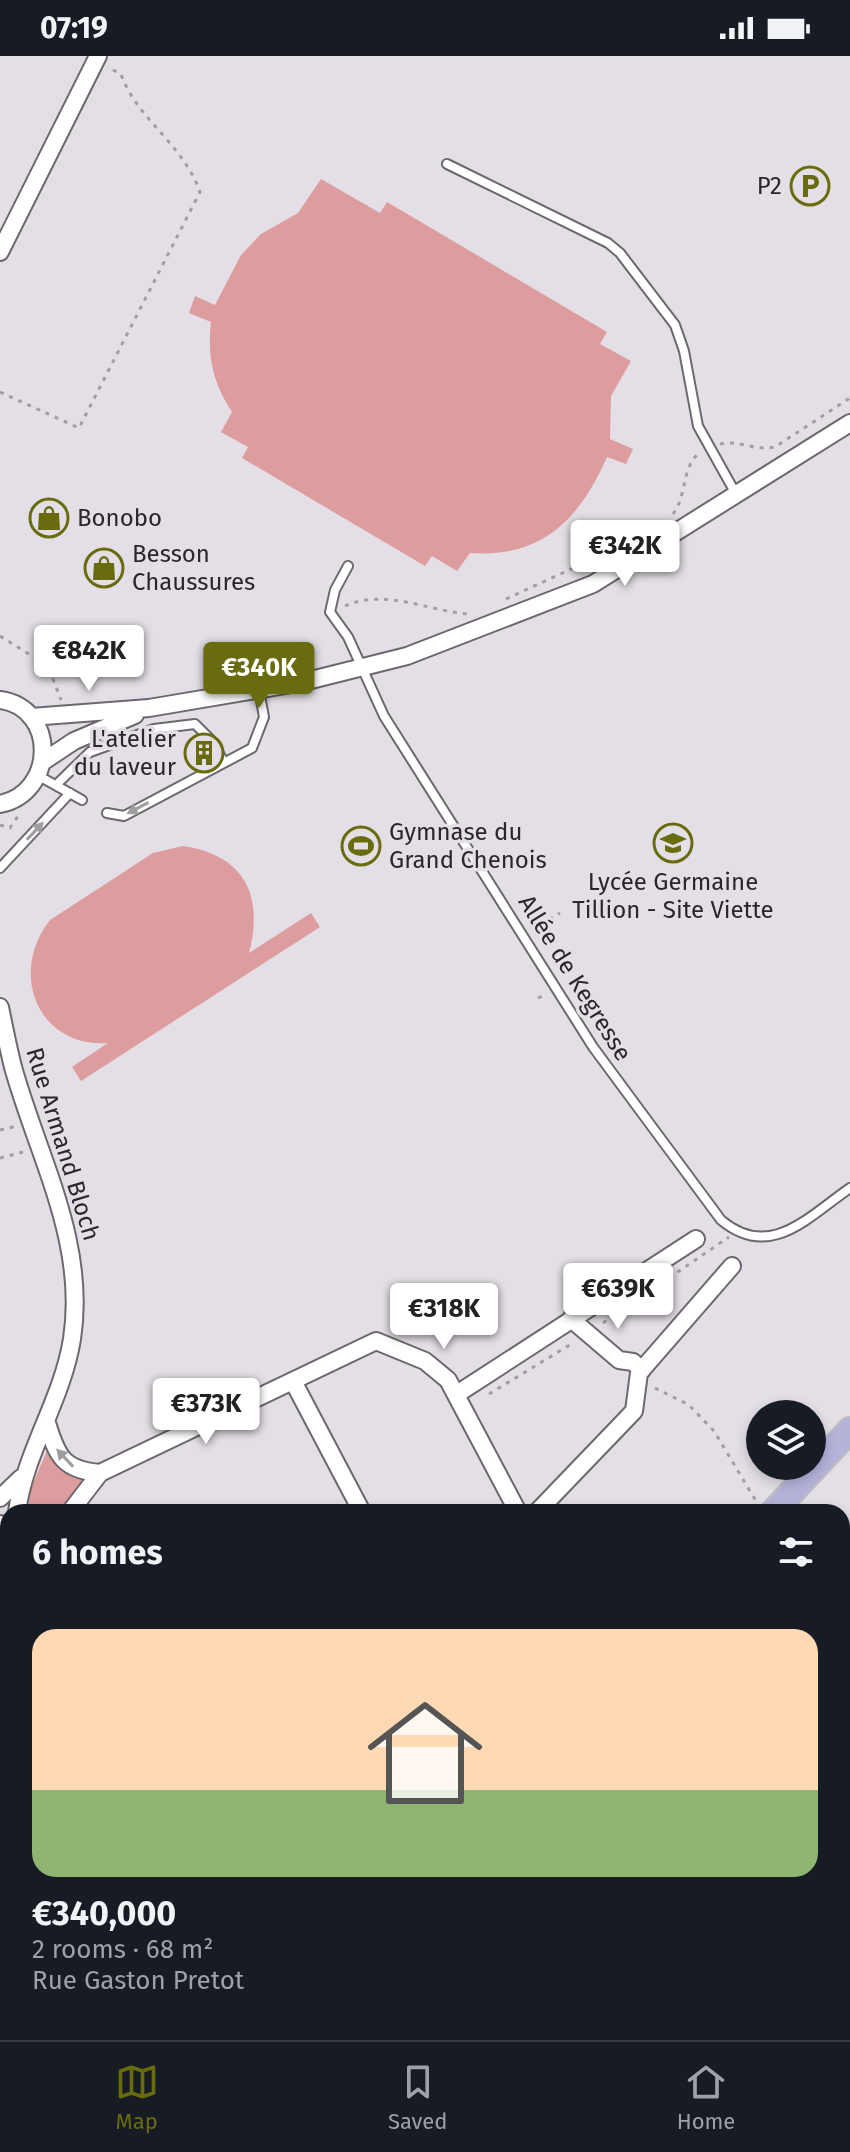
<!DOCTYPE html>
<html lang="en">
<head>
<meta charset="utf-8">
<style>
	body { margin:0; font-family:"Fira Sans",sans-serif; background:#242831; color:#f1f3f6; height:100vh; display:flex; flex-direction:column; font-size:30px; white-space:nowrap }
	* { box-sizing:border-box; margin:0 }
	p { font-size:26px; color:#9ea1a6 }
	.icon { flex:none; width:44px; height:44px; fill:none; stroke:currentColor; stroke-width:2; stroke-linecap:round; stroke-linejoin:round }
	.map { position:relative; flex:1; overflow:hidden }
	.panel { position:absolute; left:0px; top:1448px; width:850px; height:536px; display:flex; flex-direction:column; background:#171b24; border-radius:24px 24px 0 0; box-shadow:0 4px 12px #0003 }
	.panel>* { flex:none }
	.tools { position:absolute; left:746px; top:1344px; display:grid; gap:16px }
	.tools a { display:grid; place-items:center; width:80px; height:80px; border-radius:50%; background:#171b24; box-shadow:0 4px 12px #0003; font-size:40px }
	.price { position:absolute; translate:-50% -68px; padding:0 18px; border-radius:8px; background:#fff; color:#222; font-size:26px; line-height:52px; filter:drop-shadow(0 2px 4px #0008) }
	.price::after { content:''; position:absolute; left:50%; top:48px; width:24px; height:18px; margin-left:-12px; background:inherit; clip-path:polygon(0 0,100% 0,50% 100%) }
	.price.on { background:#696c0e; color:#fff }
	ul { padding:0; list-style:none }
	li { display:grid; align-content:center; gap:16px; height:424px; padding:0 32px }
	li span { display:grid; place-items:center; height:248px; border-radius:24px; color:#555 }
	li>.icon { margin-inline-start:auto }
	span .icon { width:144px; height:144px; fill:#fffc; stroke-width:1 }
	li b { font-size:34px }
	h2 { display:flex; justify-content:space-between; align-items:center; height:96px; padding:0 32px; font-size:34px }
	.status { display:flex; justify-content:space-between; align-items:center; height:56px; padding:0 40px; background:#171b24; direction:ltr }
	.status svg { height:22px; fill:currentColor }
	.tabs { display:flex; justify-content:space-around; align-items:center; height:112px; border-top:2px solid #363941; background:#171b24; font-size:22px; color:#9ea1a6 }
	.tabs a { display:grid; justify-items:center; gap:4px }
	.tabs .on { color:#696c0e }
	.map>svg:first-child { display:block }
	.green { fill:#dd9c9d }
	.forest { fill:#cf8a8b }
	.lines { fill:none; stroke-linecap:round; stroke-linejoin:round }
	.service-casing { stroke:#6d686e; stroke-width:12 }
	.minor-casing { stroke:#6d686e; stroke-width:20 }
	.tertiary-casing { stroke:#6d686e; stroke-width:24 }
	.secondary-casing { stroke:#6d686e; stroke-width:26 }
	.primary-casing { stroke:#bfbebf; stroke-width:28 }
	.path { stroke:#a29ea3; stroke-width:3; stroke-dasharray:4 6; stroke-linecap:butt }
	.service { stroke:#fff; stroke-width:8 }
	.minor { stroke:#fff; stroke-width:16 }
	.tertiary { stroke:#fff; stroke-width:20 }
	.secondary { stroke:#fff; stroke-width:22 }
	.primary { stroke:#b5b3d9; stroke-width:24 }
	.oneway { fill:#9f9e9f }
	.labels { text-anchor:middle; stroke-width:7; stroke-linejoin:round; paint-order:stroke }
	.poi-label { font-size:24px; fill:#29272a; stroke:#e4dfe6; text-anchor:start }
	.street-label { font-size:24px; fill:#29272a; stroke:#e4dfe6 }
</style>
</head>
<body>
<div class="status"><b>07:19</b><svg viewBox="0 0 49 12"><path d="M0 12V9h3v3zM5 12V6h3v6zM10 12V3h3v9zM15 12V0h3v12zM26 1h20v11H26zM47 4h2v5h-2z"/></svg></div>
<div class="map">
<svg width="850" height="1984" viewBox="0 0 850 1984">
	<rect width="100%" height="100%" fill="#e4dfe6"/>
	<path class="green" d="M321 123 380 157 387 146 607 276 600 288 631 305 611 340 610 383 633 393 626 408 607 401C579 464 542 502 470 497L457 515 432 500 425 510 242 402 248 391 221 376 232 356C213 327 207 301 211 266L189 257 195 240 215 249 241 199 261 178 298 157Z
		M183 790C245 799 264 840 249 897L311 857 320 871 81 1025 72 1011 108 987C38 992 8 917 50 864L153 797Z
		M48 1392 58 1410 83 1423 61 1456H36L26 1444Z
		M842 1615 850 1629V1761L842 1751Z"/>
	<path class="forest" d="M0 1579 8 1580V1674L0 1669Z"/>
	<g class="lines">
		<g class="service-casing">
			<path id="service" d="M447 108 608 187 620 197 675 269 684 295 698 370 736 438
				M348 510 335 534 330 556 348 581 384 660 593 991 721 1164C770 1205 808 1161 850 1132
				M39 720 82 744
				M56 729 90 696 154 673 195 668 211 684 224 706
				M107 757 124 760 252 692 264 661 259 634
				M0 812 70 737
				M0 1782 8 1781"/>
		</g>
		<g class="minor-casing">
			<path id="minor" d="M0 196 98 0
				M0 644C58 652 56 737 0 748
				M31 661 149 652 303 626 407 600 593 528 850 367
				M44 705 74 685 135 659
				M0 951C4 971 8 991 13 1011 38 1101 87 1186 72 1283 62 1345 25 1395 17 1456
				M571 1263 619 1304 633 1306 642 1314
				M294 1327 362 1456
				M457 1338 696 1183
				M47 1367C57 1400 63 1414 100 1417
				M0 1442 21 1422
				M70 1456 100 1417 376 1285 425 1305 448 1324 518 1456
				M537 1456 634 1355 639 1317 732 1210
				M0 1468 8 1472
				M765 1976 770 1984"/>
		</g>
		<g class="tertiary-casing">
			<path id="tertiary" d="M0 1554 8 1557
				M283 1976 290 1984
				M365 1976 371 1984"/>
		</g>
		<g class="secondary-casing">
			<path id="secondary" d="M0 1768 8 1765"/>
		</g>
		<g class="primary-casing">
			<path id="primary" d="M773 1456 850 1374
				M0 1703 8 1708
				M0 1736 8 1741
				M396 1976 401 1984"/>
		</g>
		<path class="path" d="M0 336 79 372 200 136C182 86 137 64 121 18L111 13
			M720 388C739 384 756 395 775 391L850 342
			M673 458C687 441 681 412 699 397
			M506 543 619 491
			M345 550C386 532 427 555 469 558
			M0 580 48 610 61 644
			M0 769 10 772 20 757
			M532 873 560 857
			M538 942 547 938
			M0 1074 17 1070
			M0 1102 23 1096
			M603 1267 729 1181
			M655 1332 689 1349 714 1375 756 1445
			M489 1338 573 1287
			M117 1976 145 1984 163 1976
			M211 1976 218 1984
			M258 1976 266 1984
			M613 1976 617 1984"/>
		<use href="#service" class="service"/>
		<use href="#minor" class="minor"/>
		<use href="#tertiary" class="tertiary"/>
		<use href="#secondary" class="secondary"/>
		<use href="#primary" class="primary"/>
	</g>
	<defs><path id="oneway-solid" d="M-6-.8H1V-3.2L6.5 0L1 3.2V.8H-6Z" transform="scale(2)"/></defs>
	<g class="oneway">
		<use href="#oneway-solid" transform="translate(138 752) rotate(152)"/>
		<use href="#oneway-solid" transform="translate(35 775) rotate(-47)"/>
		<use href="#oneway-solid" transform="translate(65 1402) rotate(-133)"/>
	</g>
	<defs>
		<g id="parking-ring" transform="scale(2)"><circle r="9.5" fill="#e4dfe6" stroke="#696c0e" stroke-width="1.5"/><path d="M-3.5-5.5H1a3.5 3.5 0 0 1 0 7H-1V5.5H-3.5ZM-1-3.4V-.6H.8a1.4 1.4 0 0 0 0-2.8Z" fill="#696c0e"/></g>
		<g id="shop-ring" transform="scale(2)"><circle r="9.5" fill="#e4dfe6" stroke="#696c0e" stroke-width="1.5"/><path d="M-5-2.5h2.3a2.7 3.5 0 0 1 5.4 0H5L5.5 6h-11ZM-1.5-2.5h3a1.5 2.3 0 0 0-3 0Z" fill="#696c0e"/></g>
		<g id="building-ring" transform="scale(2)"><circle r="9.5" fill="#e4dfe6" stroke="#696c0e" stroke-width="1.5"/><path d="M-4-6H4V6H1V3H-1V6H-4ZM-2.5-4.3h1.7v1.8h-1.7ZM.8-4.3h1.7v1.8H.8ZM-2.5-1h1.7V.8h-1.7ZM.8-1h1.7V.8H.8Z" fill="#696c0e"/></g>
		<g id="school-ring" transform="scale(2)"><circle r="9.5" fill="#e4dfe6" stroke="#696c0e" stroke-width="1.5"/><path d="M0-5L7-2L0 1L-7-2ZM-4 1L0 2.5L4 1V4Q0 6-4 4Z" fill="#696c0e"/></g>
		<g id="stadium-ring" transform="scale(2)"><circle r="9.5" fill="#e4dfe6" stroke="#696c0e" stroke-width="1.5"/><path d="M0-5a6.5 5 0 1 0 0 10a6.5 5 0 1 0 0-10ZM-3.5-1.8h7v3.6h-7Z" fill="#696c0e"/></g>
	</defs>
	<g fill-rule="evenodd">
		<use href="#parking-ring" x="810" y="130"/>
		<use href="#shop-ring" x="49" y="462"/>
		<use href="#shop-ring" x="104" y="512"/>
		<use href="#building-ring" x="204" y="697"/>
		<use href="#school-ring" x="673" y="787"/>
		<use href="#stadium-ring" x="361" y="790"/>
	</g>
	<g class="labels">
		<g class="poi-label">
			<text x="782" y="138" text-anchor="end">P2</text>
			<text x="77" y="470">Bonobo</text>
			<text x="132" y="506">Besson<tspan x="132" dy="28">Chaussures</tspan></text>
			<text x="176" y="691" text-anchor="end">L'atelier<tspan x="176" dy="28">du laveur</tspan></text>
			<text x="389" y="784">Gymnase du<tspan x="389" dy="28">Grand Chenois</tspan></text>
			<text x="673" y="834" text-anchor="middle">Lycée Germaine<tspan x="673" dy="28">Tillion - Site Viette</tspan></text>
		</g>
		<g class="street-label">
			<text transform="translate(575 922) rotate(58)" y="8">Allée de Kegresse</text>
			<text transform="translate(63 1088) rotate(73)" y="8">Rue Armand Bloch</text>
		</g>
	</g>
</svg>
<div class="tools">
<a><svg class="icon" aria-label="layers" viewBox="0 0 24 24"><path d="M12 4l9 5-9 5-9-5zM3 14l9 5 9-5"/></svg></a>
</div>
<b class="price" style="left:625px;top:532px">€342K</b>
<b class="price" style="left:89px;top:637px">€842K</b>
<b class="price on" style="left:259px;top:654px">€340K</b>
<b class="price" style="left:618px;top:1275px">€639K</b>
<b class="price" style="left:444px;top:1295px">€318K</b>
<b class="price" style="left:206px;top:1390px">€373K</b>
<section class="panel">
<h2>6 homes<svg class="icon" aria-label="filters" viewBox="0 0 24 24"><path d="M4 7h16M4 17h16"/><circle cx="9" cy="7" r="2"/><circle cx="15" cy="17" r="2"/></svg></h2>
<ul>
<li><span style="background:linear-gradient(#ffd9b3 65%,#8fb573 0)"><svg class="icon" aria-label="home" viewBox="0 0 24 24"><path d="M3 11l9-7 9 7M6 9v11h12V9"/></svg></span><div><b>€340,000</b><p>2 rooms · 68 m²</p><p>Rue Gaston Pretot</p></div></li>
</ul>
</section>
</div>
<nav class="tabs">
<a class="on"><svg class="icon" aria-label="map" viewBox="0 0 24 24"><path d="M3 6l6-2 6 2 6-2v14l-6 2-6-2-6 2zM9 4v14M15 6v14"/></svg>Map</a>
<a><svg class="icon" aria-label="saved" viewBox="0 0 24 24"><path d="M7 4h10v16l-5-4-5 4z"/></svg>Saved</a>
<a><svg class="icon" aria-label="home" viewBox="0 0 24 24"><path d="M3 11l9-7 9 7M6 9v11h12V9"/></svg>Home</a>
</nav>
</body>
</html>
